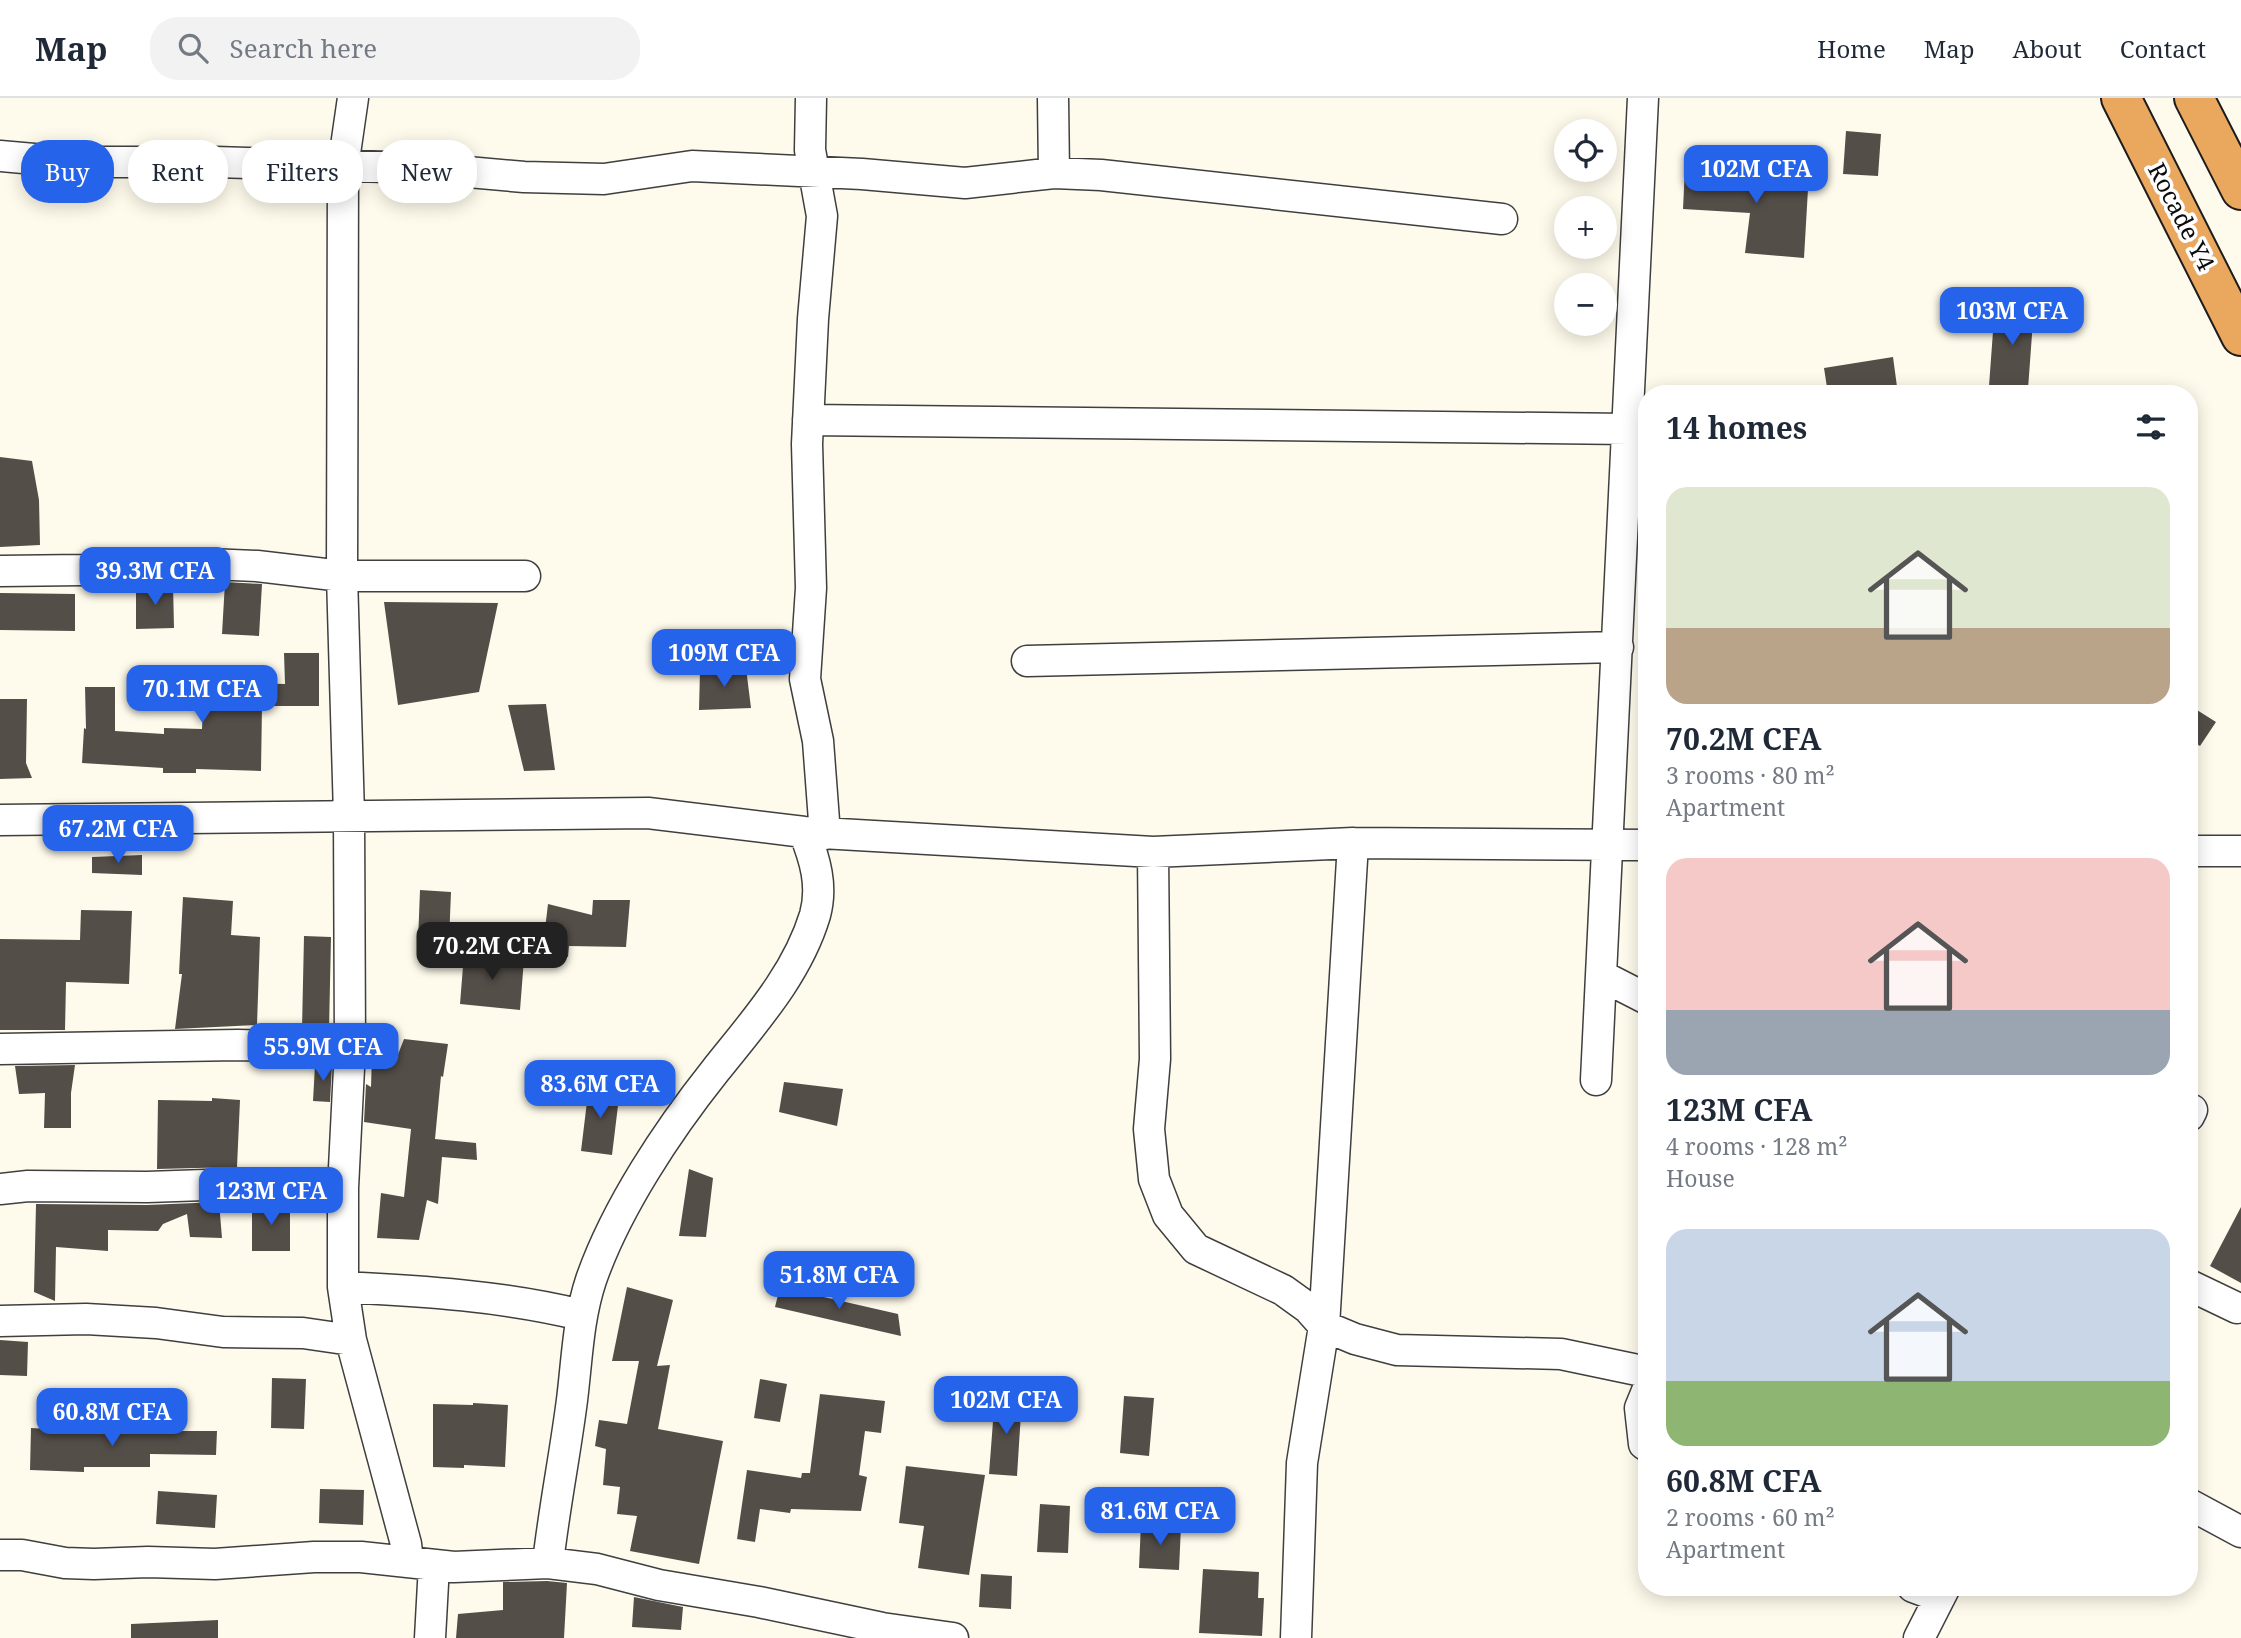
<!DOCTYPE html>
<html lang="en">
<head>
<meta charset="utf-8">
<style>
	body { margin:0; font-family:"Noto Serif",serif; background:#f2f2f3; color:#1f2937; height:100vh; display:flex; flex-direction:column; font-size:26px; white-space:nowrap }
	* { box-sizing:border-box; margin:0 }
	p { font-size:23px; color:#747a83 }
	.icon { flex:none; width:38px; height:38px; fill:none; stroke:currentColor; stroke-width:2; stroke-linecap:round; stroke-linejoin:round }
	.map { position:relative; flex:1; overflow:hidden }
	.details { position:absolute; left:1638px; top:287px; width:560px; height:1211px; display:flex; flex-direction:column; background:#fff; border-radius:28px; box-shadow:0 4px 18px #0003 }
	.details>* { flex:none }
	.top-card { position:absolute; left:21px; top:42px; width:665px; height:63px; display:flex; gap:14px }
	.controls { position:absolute; left:1554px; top:21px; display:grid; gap:14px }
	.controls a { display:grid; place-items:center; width:63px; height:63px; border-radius:50%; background:#fff; box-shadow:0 4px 18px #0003; font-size:35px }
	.price { position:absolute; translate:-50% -60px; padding:0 16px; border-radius:14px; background:#2563eb; color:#fff; font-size:23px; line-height:46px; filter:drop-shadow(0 2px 4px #0008) }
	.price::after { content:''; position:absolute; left:50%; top:42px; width:21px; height:16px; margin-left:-10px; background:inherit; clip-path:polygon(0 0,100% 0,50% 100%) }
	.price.active { background:#222; color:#fff }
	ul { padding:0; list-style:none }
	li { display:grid; align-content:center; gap:14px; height:371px; padding:0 28px }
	li span { display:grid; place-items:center; height:217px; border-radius:21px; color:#555 }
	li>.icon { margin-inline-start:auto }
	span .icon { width:126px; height:126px; fill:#fffc; stroke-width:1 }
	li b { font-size:30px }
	h2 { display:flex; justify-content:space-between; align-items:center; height:84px; padding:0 28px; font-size:30px }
	.pill { padding:0 24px; border-radius:28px; background:#fff; box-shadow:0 4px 18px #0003; font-size:24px; line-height:63px }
	.pill.active { background:#2563eb; color:#fff }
	header { display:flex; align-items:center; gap:42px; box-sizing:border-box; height:98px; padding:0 35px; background:#fff; border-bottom:2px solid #e0e1e3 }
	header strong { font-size:33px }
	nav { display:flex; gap:38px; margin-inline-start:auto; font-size:24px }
	.search { width:490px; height:63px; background:#f2f2f3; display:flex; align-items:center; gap:18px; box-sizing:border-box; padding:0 24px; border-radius:28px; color:#747a83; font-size:26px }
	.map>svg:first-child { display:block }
	.building { fill:#544e49 }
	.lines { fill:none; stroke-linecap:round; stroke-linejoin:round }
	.minor-casing { stroke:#3f3f3f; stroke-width:33 }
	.highway-casing { stroke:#1d1d1d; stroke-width:42 }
	.minor { stroke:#fff; stroke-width:30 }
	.highway { stroke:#eaa75e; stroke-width:38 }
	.labels { text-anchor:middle; stroke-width:7; stroke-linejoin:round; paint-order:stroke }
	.street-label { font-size:24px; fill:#0c0c0c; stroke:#fff }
</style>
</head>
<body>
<header>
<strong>Map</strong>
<div class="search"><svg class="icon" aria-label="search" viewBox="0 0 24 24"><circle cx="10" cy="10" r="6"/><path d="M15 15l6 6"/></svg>Search here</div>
<nav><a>Home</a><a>Map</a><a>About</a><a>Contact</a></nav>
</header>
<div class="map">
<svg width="2241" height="1540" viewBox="0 0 2241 1540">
	<rect width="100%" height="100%" fill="#fefbec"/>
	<path class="building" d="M1846 33 1881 36 1878 78 1843 76Z
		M1685 69 1778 76V72L1809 74 1804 160 1745 155 1750 115 1683 111Z
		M1995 206 2034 209 2028 291 1989 288Z
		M1893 259 1898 296H1828L1824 270Z
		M0 359 32 363 39 402 40 447 0 449Z
		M225 484 262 486 259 538 222 536Z
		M173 486 174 530 136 531V487Z
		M0 495 75 496V533L0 532Z
		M384 504 498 505 479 594 398 607Z
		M284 555H319V608H262L261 673 196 671V675H163V670L82 665 84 630 86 631 85 589H115V633L164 636V630L202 631 204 584 285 586Z
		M746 570 751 610 699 612 700 572Z
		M0 601H27L26 665 32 680 0 681Z
		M546 606 555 672 524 673 508 607Z
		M2189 607 2216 624 2200 648 2189 641Z
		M142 757V777L92 775V759Z
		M420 792 451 794 449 843 418 844Z
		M183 799 233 803 231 837 260 839 257 927 175 931 182 876H179Z
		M593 802H630L626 849 569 848 568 859 542 856 548 806 592 817Z
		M81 812 132 813 129 886 66 884 65 932H0V841L80 842Z
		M304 838 331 839 329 932 302 931Z
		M464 856 524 861 520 912 460 906Z
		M404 941 448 946 443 979 441 978 435 1041 476 1045 477 1062 442 1059 438 1106 427 1102 419 1142 377 1140 381 1095 404 1099 411 1031 364 1024 366 986 371 989 372 956 397 959Z
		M75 967 71 995V1030H44L45 995 19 996 15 968Z
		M315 967H332L330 1004 313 1003Z
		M784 984 843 991 837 1028 779 1014Z
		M589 987 620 991 612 1057 581 1053Z
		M212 1000 240 1002 237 1069 157 1071 158 1002 212 1003Z
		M689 1071 713 1080 706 1139 679 1138Z
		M219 1104 222 1140 190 1139 187 1116 163 1126 158 1133 108 1132V1153L56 1149 55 1203 34 1194 36 1106 147 1107Z
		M252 1104 290 1106V1153H252Z
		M2241 1109V1185L2210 1168Z
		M627 1189 673 1202 657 1268 670 1267 658 1331 723 1343 699 1466 630 1453 637 1418 617 1416 620 1389 603 1387 606 1351 595 1348 599 1322 627 1326 639 1263H612Z
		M780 1189 898 1216 901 1238 775 1209Z
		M0 1242 28 1244 27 1278 0 1277Z
		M272 1280 306 1281 304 1331 271 1330Z
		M760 1281 787 1286 780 1324 754 1320Z
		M820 1296 885 1303 881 1335 865 1333 859 1377 867 1379 861 1413 791 1411 790 1415 760 1411 755 1444 737 1441 747 1372 801 1380 802 1375H810Z
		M995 1297 1022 1299 1017 1378 989 1376Z
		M1124 1298 1154 1300 1149 1358 1120 1355Z
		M473 1305 508 1307 505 1369 464 1367V1370L433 1369V1306L473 1307Z
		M31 1330 85 1333H217L216 1357 150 1356V1369H84V1374L30 1372Z
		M906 1368 985 1377 969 1477 918 1470 924 1428 899 1425Z
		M320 1391 364 1392 363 1427 319 1425Z
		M158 1393 217 1397 215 1430 156 1426Z
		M1040 1406 1070 1408 1068 1455 1037 1454Z
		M1141 1425 1181 1428 1179 1472 1139 1470Z
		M1203 1471 1259 1474 1258 1500H1264L1262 1538 1199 1535Z
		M981 1476 1012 1478 1011 1511 979 1509Z
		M547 1483 567 1485 564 1540H456L458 1516 503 1512V1484Z
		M634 1499 683 1509 681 1532 632 1529Z
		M218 1522V1540H131V1526Z"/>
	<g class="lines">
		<g class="minor-casing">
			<path id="minor" d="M353 0 343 69 342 478 349 717 350 950 343 1090V1189L351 1242 406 1446 408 1463
				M811 0 810 52 822 118 813 221 807 346 811 490 805 581 818 643 825 736
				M1053 0 1054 75
				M0 58 68 64H215L423 70 524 79 604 81 692 68 862 76 965 85 1054 75 1101 77 1502 121
				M808 322 1628 331
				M0 473 83 472 209 466 257 468 342 478H525
				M1027 563 1618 549
				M0 722 648 715 804 734 1153 754 1353 745 1647 747
				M2189 753H2241
				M1153 754 1155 961 1149 1031 1154 1081 1168 1117 1196 1151 1283 1192 1308 1210 1324 1228 1355 1241 1397 1252 1561 1256 1647 1274
				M1602 878 1647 901
				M0 951 238 947 350 950
				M1596 982 1643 0
				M2189 1018 2192 1012
				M0 1091 28 1088 147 1089 234 1086 343 1090
				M2189 1187 2237 1210
				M343 1189C422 1193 504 1198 581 1217
				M0 1223 86 1221 156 1225 223 1234 303 1235 351 1242
				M1647 1293 1640 1310 1644 1346 1647 1348
				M2189 1406 2241 1434
				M0 1457H22L65 1465 94 1466 148 1464 215 1466 314 1459H361L454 1469 548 1465 597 1471 659 1487 759 1504 882 1530 953 1540
				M548 1465C554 1411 565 1357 572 1302 577 1262 578 1221 591 1182 616 1110 668 1032 715 973 753 925 797 877 815 817 823 788 815 761 804 734
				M1913 1489 1940 1499
				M430 1540 434 1467
				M1296 1540 1302 1365 1324 1228 1353 745
				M1919 1540 1945 1489"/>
		</g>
		<g class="highway-casing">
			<path id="highway" d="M2121 0 2241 238
				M2194 0 2241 92"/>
		</g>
		<use href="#minor" class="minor"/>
		<use href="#highway" class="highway"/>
	</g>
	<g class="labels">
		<g class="street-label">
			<text transform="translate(2181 119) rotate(63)" y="8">Rocade Y4</text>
		</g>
	</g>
</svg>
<div class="controls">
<a><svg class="icon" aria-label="locate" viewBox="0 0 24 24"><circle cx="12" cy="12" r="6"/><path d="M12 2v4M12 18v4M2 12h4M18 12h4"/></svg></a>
<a>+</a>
<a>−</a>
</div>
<b class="price" style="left:1756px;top:107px">102M CFA</b>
<b class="price" style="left:2012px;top:249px">103M CFA</b>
<b class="price" style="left:155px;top:509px">39.3M CFA</b>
<b class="price" style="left:724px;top:591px">109M CFA</b>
<b class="price" style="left:202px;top:627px">70.1M CFA</b>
<b class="price" style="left:118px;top:767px">67.2M CFA</b>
<b class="price active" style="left:492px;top:884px">70.2M CFA</b>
<b class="price" style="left:323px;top:985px">55.9M CFA</b>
<b class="price" style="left:600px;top:1022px">83.6M CFA</b>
<b class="price" style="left:271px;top:1129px">123M CFA</b>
<b class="price" style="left:839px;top:1213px">51.8M CFA</b>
<b class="price" style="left:1006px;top:1338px">102M CFA</b>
<b class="price" style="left:112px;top:1350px">60.8M CFA</b>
<b class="price" style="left:1160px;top:1449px">81.6M CFA</b>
<div class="top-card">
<a class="pill active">Buy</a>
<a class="pill">Rent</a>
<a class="pill">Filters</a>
<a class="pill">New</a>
</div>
<section class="details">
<h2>14 homes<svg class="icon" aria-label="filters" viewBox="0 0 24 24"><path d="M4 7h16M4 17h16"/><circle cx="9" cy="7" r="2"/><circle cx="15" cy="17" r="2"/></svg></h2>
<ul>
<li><span style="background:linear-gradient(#dfe7d0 65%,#b9a48a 0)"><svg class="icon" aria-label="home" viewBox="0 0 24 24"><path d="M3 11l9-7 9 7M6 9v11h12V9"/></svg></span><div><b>70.2M CFA</b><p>3 rooms · 80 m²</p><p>Apartment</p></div></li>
<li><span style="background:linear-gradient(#f6c9c9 70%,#9aa5b1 0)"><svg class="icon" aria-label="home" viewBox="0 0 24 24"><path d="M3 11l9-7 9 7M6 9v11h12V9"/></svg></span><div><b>123M CFA</b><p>4 rooms · 128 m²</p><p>House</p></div></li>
<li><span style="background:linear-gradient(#c9d6e8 70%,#8fb573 0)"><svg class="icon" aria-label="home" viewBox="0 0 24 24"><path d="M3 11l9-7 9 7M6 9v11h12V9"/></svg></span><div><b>60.8M CFA</b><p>2 rooms · 60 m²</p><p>Apartment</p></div></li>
</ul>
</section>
</div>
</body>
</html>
